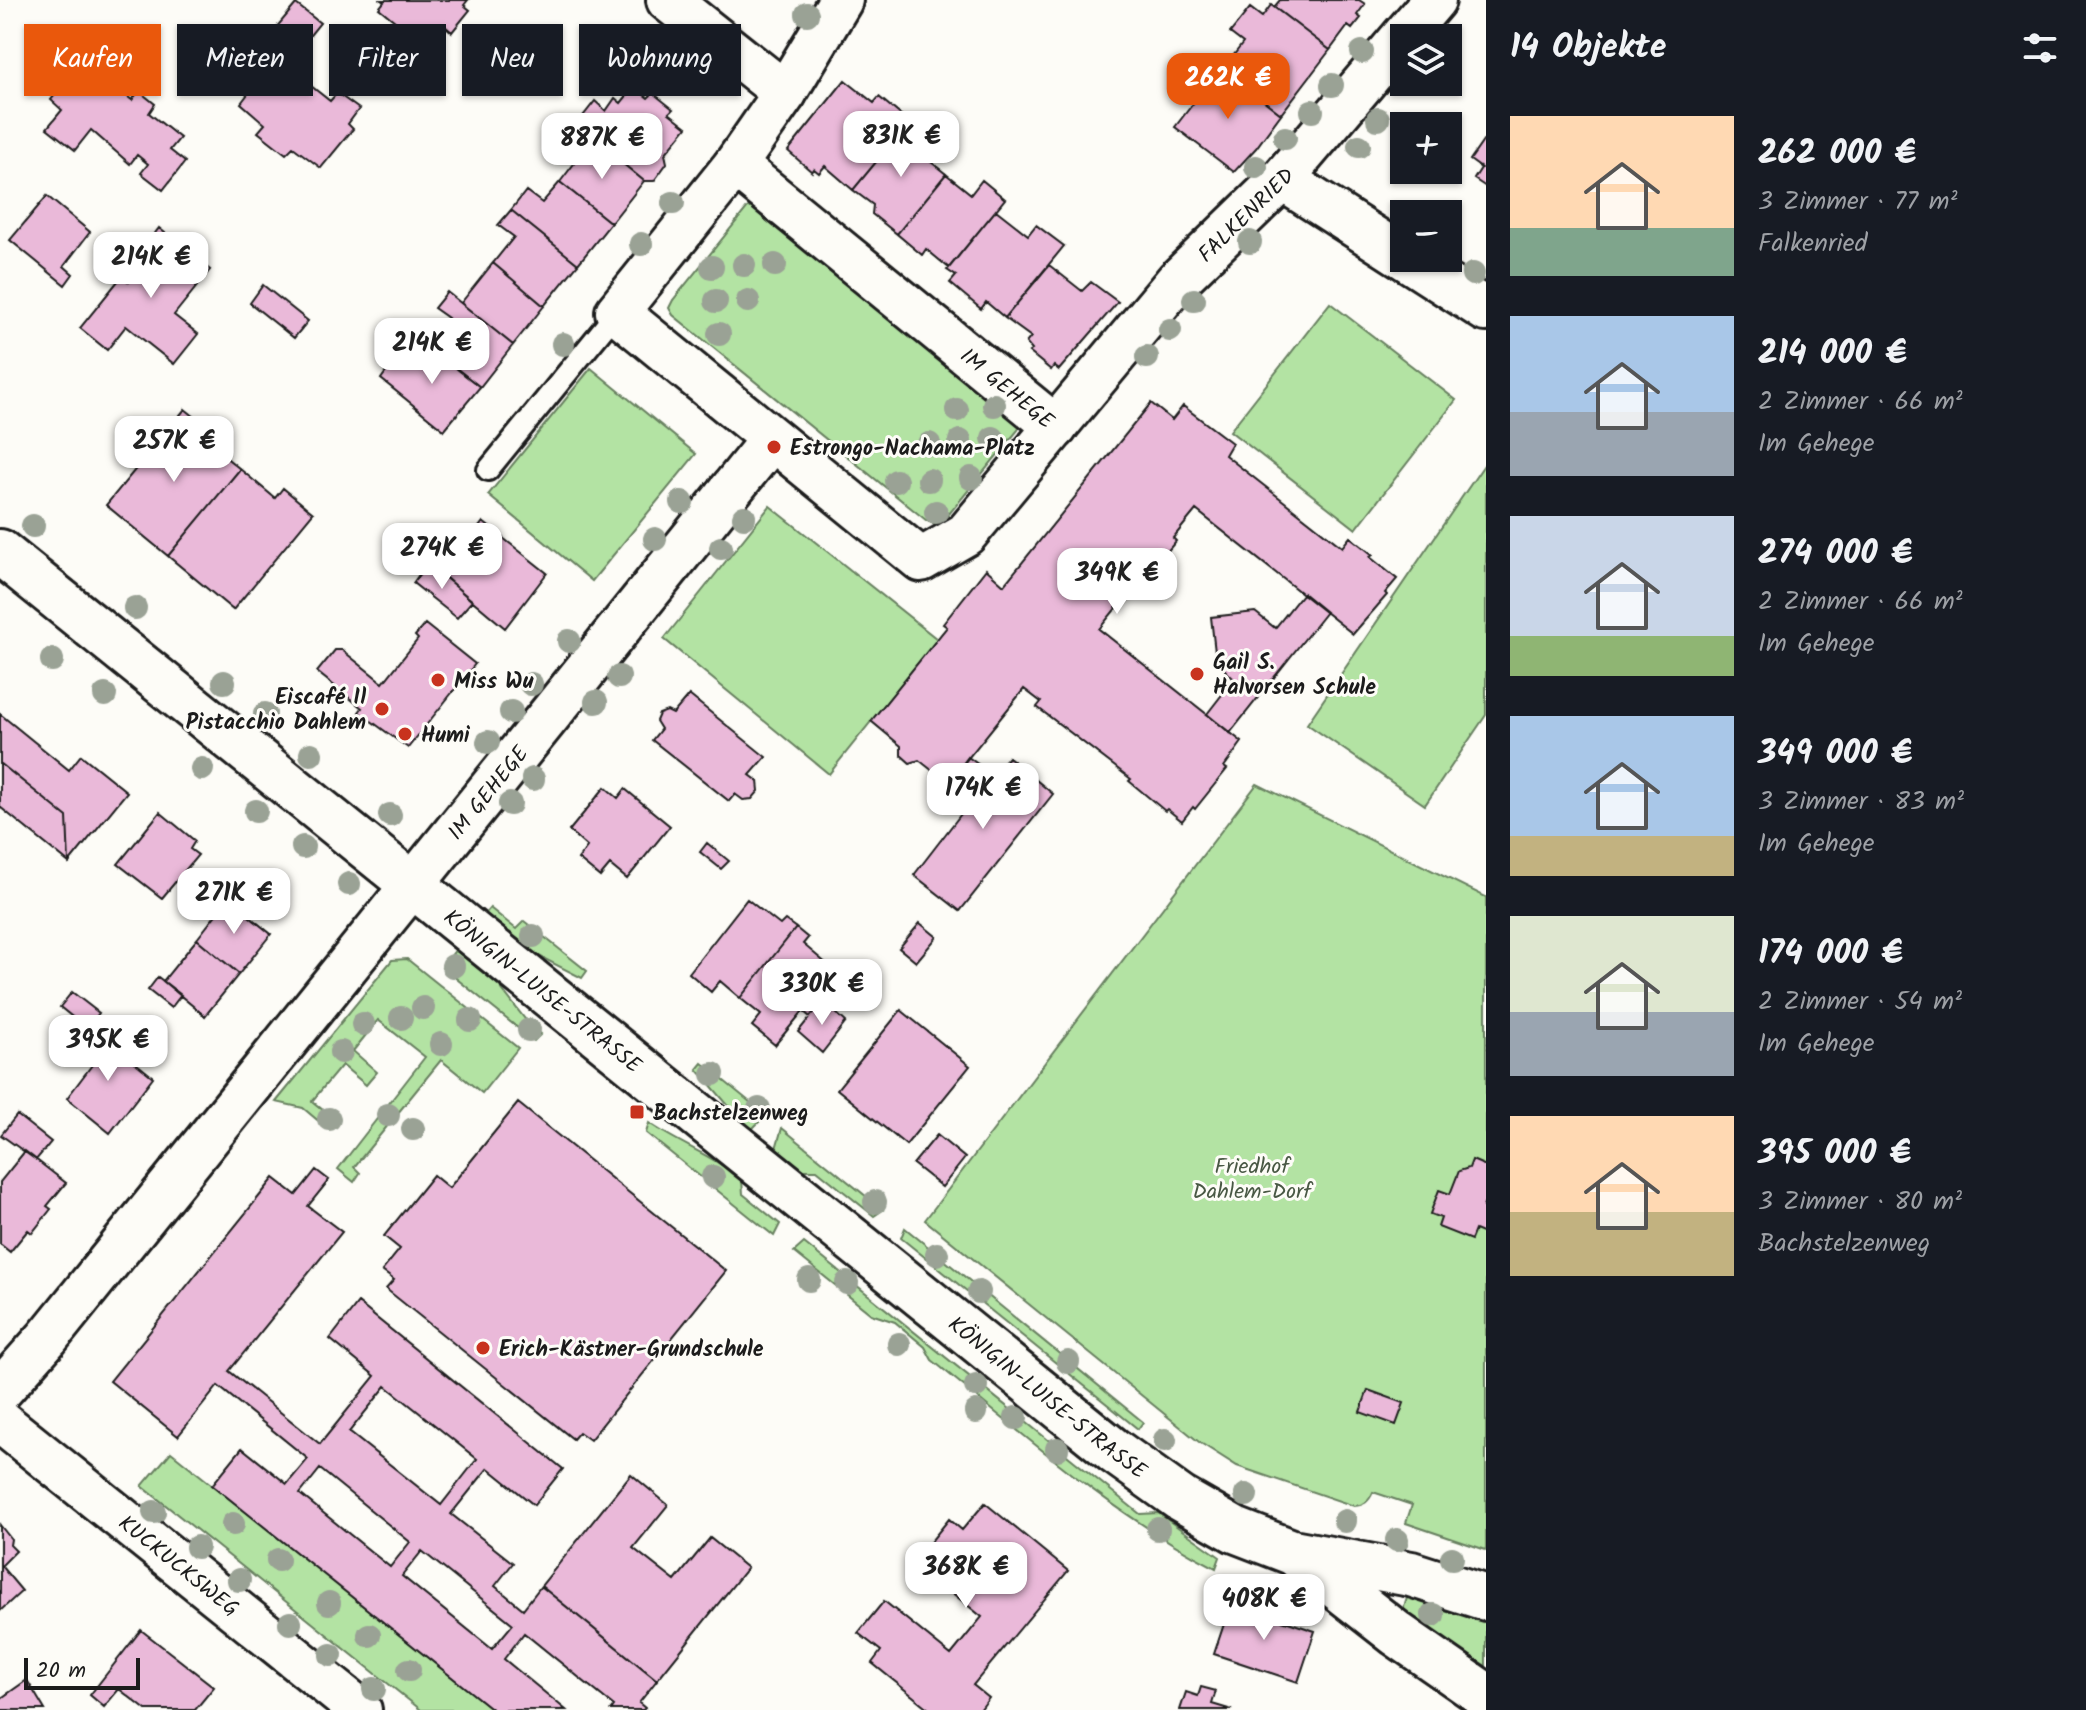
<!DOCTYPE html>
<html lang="de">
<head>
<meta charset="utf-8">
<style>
	body { margin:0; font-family:Kalam,sans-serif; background:#20242c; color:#f1f3f6; height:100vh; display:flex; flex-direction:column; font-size:30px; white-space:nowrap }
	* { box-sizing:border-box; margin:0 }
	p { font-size:26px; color:#9ea1a6 }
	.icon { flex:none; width:44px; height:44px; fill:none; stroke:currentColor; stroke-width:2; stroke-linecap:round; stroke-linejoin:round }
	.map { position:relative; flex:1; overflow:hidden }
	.panel { display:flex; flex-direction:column; background:#171b24; width:600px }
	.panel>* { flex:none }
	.top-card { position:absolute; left:24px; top:24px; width:760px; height:72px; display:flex; gap:16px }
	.fabs { position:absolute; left:1390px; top:24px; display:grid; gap:16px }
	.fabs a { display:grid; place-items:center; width:72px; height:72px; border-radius:0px; background:#171b24; box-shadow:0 2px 6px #0004; font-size:40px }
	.scale { position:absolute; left:24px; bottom:20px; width:116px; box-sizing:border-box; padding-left:8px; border:4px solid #1c1c1c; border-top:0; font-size:22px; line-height:28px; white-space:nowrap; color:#1c1c1c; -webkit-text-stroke:6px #fdfcf7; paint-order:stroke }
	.price { position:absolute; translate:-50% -68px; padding:0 18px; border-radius:16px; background:#fff; color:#222; font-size:26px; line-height:52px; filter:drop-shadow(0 2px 4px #0008) }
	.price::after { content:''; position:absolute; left:50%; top:48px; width:24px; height:18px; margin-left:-12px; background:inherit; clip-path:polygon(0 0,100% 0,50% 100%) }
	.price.on { background:#ea580c; color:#fff }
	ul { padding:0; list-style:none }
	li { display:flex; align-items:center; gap:24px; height:200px; padding:0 24px }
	li span { display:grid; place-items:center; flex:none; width:224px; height:160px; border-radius:0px; color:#555 }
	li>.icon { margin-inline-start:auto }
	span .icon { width:96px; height:96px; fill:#fffc; stroke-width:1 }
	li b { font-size:34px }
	h2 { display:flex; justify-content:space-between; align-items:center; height:96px; padding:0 24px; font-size:34px }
	.pill { padding:0 28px; border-radius:0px; background:#171b24; box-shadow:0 2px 6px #0004; font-size:28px; line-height:72px }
	.pill.on { background:#ea580c; color:#fff }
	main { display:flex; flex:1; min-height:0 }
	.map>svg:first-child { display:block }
	.green { fill:#b3e3a3; stroke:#688060; stroke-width:2 }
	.building { fill:#eab9d9; stroke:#1c1c1c; stroke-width:2; fill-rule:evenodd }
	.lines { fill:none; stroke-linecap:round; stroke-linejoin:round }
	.lane-casing { stroke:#1c1c1c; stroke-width:26 }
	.street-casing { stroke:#1c1c1c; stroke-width:48 }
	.secondary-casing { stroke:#1c1c1c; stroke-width:50 }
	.lane { stroke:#fdfcf7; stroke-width:20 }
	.street { stroke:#fdfcf7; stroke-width:42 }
	.secondary { stroke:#fdfcf7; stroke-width:44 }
	.tree { fill:#9aa295 }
	.poi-dot { fill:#c8321e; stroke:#fdfcf7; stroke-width:3 }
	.labels { text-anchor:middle; stroke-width:6; stroke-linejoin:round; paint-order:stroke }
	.street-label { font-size:22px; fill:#1c1c1c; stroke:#fdfcf7 }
	.poi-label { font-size:22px; font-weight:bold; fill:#1c1c1c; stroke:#fdfcf7; text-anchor:start }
	.park-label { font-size:22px; fill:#495844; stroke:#fdfcf7 }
</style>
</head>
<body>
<main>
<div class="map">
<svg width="1486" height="1710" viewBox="0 0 1486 1710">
	<rect width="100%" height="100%" fill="#fdfcf7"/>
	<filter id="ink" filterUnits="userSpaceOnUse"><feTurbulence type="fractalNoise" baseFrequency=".0125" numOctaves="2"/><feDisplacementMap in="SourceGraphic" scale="16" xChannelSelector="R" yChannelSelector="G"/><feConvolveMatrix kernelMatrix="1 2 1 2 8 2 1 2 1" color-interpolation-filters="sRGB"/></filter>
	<g filter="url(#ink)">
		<path class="green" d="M754 204 1021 421 1018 430 944 520 936 525 927 521 673 315 669 308 673 300 747 208Z
			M1330 303 1456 400 1356 529 1230 431Z
			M591 368 696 454 592 581 488 495Z
			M1486 462V715L1425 805 1307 724Z
			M770 506 937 639 829 774 664 639Z
			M1257 784 1486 897V1550L1406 1523 1412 1505 1373 1492C1369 1502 1364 1505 1354 1506L1237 1466 1199 1442 925 1220Z
			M490 908 516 929 524 921 587 971 582 978 525 949 483 916Z
			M457 948 497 983 525 1019 541 1034 534 1041 442 967Z
			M407 959 518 1048 482 1093 441 1060 354 1167 360 1173 354 1182 338 1169 425 1057 378 1020 353 1051 377 1072 366 1085 342 1065 312 1101 335 1120 328 1129 303 1108 276 1102 392 960Z
			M702 1063 766 1115 750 1131 697 1069Z
			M649 1123C679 1144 714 1156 742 1179L743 1194 780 1224 774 1236 646 1133Z
			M782 1128 883 1210 874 1216 817 1170H799L775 1152Z
			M905 1228 1143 1422 1138 1429 901 1238Z
			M804 1243 1140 1514 1158 1513 1220 1557 1216 1568C1111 1514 1023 1434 932 1360L925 1347 895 1322 871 1314 794 1252Z
			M171 1452 493 1710H421L142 1486Z
			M1409 1592 1486 1617V1666L1402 1613Z"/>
		<path class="building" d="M381 0H468L464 5 470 10 452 32 446 27 428 48 379 8 384 2Z
			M1280 0H1359L1365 4 1357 15 1361 18 1352 29 1348 26 1330 50 1274 7Z
			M296 4 320 23 294 55 307 67 301 78 330 101 337 93 359 109 348 124 353 129 321 168 293 147 286 154 258 132 265 124 241 103 274 60 259 48Z
			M1271 5 1330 50 1281 114 1223 69 1243 43 1230 33 1250 8 1262 17Z
			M101 61 121 78 114 86 132 100 139 91 155 104 149 113 180 138 170 150 185 162 163 190 141 173 148 164 137 155 130 164 91 130 75 150 47 128 62 110 51 100 74 71 85 80Z
			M1228 73 1281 114 1256 148 1234 172 1175 127 1212 79 1219 84Z
			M845 80 874 103 879 97 909 122 853 190 825 166 819 173 814 169 812 172 788 151Z
			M634 87 648 98 653 93 673 109 669 113 687 127 665 154 667 163 654 181H644L576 125 595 101 606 111 615 98 621 103Z
			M909 122 933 141 921 154 946 174 897 234 872 214 873 205 853 190Z
			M1486 137V187L1474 179 1481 168 1470 160Z
			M593 139 644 181 611 223 560 182Z
			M946 174 971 194 982 180 1005 199 949 268 926 249 922 255 897 234Z
			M560 182 611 223 578 264 511 210 526 191 542 203Z
			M47 196 90 232 64 266 73 274 65 285 10 240Z
			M511 210 578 264 544 306 493 263 514 237 498 225Z
			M996 210 1028 235 1036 225 1064 246 1005 318 986 302 981 309 950 283 956 276 947 270Z
			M159 228 210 270 174 315 198 334 174 364 126 326 107 350 80 328 122 276 129 282 148 259 140 253Z
			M493 263 544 306 513 345 461 303Z
			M1049 265 1082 291 1091 282 1118 302 1059 370 1054 366 1051 370 1029 352 1032 350 1026 343 1031 337 1005 318Z
			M263 285 308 321 294 338 250 303Z
			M447 292 513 345 480 387 427 345 448 318 434 308Z
			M427 345 480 387 444 430 381 379 396 358 409 368Z
			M1151 403 1172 420 1183 406 1232 443 1225 455 1342 547 1350 537 1373 555 1370 557 1397 579 1385 593 1387 595 1353 634 1196 510 1173 538 1176 541 1161 559 1159 557 1137 584 1139 585 1121 609 1117 607 1099 629 1242 742 1224 767 1227 769 1195 809 1193 807 1182 821 1167 809 1165 811 1129 781 1131 779 1037 707 1041 702 1024 689 948 783 919 760 910 763 901 755V746L871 721 947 627 943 624 986 569 1004 585Z
			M185 409 215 433 207 442 240 469 168 556 106 505Z
			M240 469 275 498 283 488 313 513 233 610 168 556Z
			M483 522 547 573 505 628 442 575Z
			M428 562 472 601 457 618 413 583Z
			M1303 593 1326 612 1230 733 1207 714 1234 679 1216 661 1211 617 1255 612 1275 628Z
			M425 624 475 664 408 748 359 712 362 708 317 672 335 650H342L383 683 418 639 415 636Z
			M689 695 766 757 750 775 758 781 759 791 752 799 743 800 735 794 729 801 652 740 661 729 656 721 659 714 667 711 673 714Z
			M0 714 69 770 81 755 127 792 69 863 67 817 0 763Z
			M968 757 993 775 1008 757 1053 794 960 911 914 875 981 788 959 769Z
			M0 763 67 817 69 863 0 807Z
			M605 787 618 798 625 789 670 826 627 879 610 865 600 877 578 859 587 847 569 831Z
			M160 812 195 841 190 849 198 855 162 898 118 864Z
			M707 843 729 861 721 869 700 852Z
			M228 899 271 934 239 974 197 939Z
			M747 899 780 925 785 920 796 928 740 998 720 981 711 992 689 973Z
			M920 923 937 937 916 962 899 948Z
			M796 928 808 938 803 944 835 971 816 996 823 1001 810 1017 803 1011 775 1045 752 1026 761 1015 740 998Z
			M197 939 239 974 205 1016 163 981Z
			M158 977 181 995 171 1008 148 990Z
			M72 992 99 1013 87 1029 60 1007Z
			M823 1001 846 1022 822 1053 798 1032Z
			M901 1010 970 1066 906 1145 837 1089Z
			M91 1027 153 1077 110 1133 67 1098 98 1057 79 1043Z
			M518 1103 726 1271 590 1440 579 1432 573 1439 386 1289 394 1280 382 1271 400 1249 384 1236 433 1175 449 1188Z
			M17 1115 51 1142 36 1160 1 1135Z
			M937 1135 965 1158 942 1187 913 1164Z
			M25 1151 66 1183 47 1206 51 1209 32 1233 28 1230 10 1252 0 1244V1182Z
			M1472 1160 1486 1166V1200L1483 1207 1486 1208V1229L1484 1234 1475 1230 1471 1240 1438 1227 1441 1218 1430 1214 1439 1190 1450 1194 1459 1171 1469 1168Z
			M316 1170 329 1180 308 1206 342 1232 229 1371 320 1444 375 1376 330 1339 358 1303 563 1469 534 1505 488 1468 451 1514 513 1563 495 1586 523 1609 541 1586 657 1680 639 1703 645 1708 643 1710H611L614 1706 524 1633 504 1659 566 1710H493L212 1485 242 1448 287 1484 308 1459 218 1386 178 1436 110 1381 274 1178 296 1195ZM386 1386 477 1459 441 1505 349 1432ZM320 1469 410 1542 390 1567 300 1494ZM422 1551 513 1624 492 1649 402 1576Z
			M1368 1390 1404 1403 1396 1425 1360 1412Z
			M631 1474 668 1505 633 1548 675 1581 710 1538 747 1568 657 1680 541 1586Z
			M985 1503 1068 1571 973 1685 989 1698 980 1710H930L872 1663 881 1651 858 1633 884 1601 951 1655 982 1617 914 1562 949 1519 962 1530Z
			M0 1525 11 1539 10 1545 16 1551 1 1566 22 1591 0 1611Z
			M1231 1603 1315 1631 1298 1682 1214 1654Z
			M141 1630 214 1687 195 1710H146L119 1689 104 1707 90 1695Z
			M27 1680 45 1710H0V1699Z
			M1201 1687 1216 1691 1212 1704 1232 1710H1180L1186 1692 1198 1696Z"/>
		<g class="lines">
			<g class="lane-casing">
				<path id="lane" d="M488 470 617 312"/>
			</g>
			<g class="street-casing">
				<g id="street">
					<path d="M668 0 785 93"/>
					<path id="s1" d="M841 0 785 93 735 165 617 312 921 560 966 534 1177 281 1282 179 1434 0"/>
					<path id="s2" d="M735 165 1056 427"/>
					<path d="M1282 179 1486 310"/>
					<path id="s3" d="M0 1391 48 1337 772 439"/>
					<path id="s4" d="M0 1421 360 1710"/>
				</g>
			</g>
			<g class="secondary-casing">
				<g id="secondary">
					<path id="s5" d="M0 552 1114 1451 1181 1499 1235 1530 1292 1552 1411 1574 1486 1598"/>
					<path d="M1300 1558 1397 1634 1486 1696"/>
				</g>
			</g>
			<use href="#lane" class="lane"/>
			<use href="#street" class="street"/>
			<use href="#secondary" class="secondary"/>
		</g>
		<g class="tree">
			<circle cx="807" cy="14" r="12"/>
			<circle cx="1362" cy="52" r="12"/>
			<circle cx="717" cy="66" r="12"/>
			<circle cx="1332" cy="85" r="12"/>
			<circle cx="1312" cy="111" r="12"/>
			<circle cx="1378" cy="119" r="12"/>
			<circle cx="1285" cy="138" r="12"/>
			<circle cx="1359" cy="146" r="12"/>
			<circle cx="1256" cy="167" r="12"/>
			<circle cx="673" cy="203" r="12"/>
			<circle cx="1250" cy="242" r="12"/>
			<circle cx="641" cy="244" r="12"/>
			<circle cx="744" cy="265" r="12"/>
			<circle cx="775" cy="265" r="12"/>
			<circle cx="712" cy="267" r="12"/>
			<circle cx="1473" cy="274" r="12"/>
			<circle cx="1194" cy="300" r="12"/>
			<circle cx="716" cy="301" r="12"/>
			<circle cx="748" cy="301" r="12"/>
			<circle cx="1170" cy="330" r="12"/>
			<circle cx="719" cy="334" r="12"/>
			<circle cx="563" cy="344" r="12"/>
			<circle cx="1147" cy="357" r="12"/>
			<circle cx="994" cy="405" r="12"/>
			<circle cx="957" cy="410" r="12"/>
			<circle cx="993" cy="438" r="12"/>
			<circle cx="960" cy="441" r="12"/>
			<circle cx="929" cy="444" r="12"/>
			<circle cx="971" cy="478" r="12"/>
			<circle cx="929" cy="480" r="12"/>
			<circle cx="896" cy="481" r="12"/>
			<circle cx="682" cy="502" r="12"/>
			<circle cx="936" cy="512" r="12"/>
			<circle cx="744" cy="517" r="12"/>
			<circle cx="33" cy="526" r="12"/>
			<circle cx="655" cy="539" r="12"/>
			<circle cx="721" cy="548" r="12"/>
			<circle cx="135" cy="608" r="12"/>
			<circle cx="569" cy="641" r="12"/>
			<circle cx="52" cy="660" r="12"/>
			<circle cx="619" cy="677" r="12"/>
			<circle cx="224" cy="682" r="12"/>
			<circle cx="531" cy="684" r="12"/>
			<circle cx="105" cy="695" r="12"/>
			<circle cx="596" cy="702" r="12"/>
			<circle cx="511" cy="712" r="12"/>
			<circle cx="265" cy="714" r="12"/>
			<circle cx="488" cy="742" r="12"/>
			<circle cx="311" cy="754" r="12"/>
			<circle cx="202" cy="769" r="12"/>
			<circle cx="533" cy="779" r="12"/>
			<circle cx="510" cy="804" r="12"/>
			<circle cx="256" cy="811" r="12"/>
			<circle cx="390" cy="815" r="12"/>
			<circle cx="303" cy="847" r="12"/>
			<circle cx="349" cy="884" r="12"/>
			<circle cx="533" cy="936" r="12"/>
			<circle cx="453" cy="966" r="12"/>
			<circle cx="423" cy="1008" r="12"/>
			<circle cx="401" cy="1018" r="12"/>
			<circle cx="470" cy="1020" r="12"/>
			<circle cx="363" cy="1024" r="12"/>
			<circle cx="529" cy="1030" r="12"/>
			<circle cx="441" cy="1044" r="12"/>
			<circle cx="341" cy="1052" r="12"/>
			<circle cx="713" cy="1074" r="12"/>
			<circle cx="759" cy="1109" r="12"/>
			<circle cx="388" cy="1115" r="12"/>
			<circle cx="329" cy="1119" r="12"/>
			<circle cx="413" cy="1129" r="12"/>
			<circle cx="713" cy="1177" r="12"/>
			<circle cx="875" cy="1202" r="12"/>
			<circle cx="937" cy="1254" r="12"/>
			<circle cx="809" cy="1280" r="12"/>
			<circle cx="847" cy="1283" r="12"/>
			<circle cx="979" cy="1292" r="12"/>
			<circle cx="899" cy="1344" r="12"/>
			<circle cx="1068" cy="1362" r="12"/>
			<circle cx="976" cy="1386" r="12"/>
			<circle cx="976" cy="1412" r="12"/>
			<circle cx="1016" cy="1418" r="12"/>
			<circle cx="1165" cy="1440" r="12"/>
			<circle cx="1057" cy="1449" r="12"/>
			<circle cx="1246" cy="1495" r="12"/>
			<circle cx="154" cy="1512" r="12"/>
			<circle cx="1345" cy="1521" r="12"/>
			<circle cx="233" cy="1524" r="12"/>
			<circle cx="1158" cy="1529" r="12"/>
			<circle cx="1397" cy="1540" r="12"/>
			<circle cx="197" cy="1547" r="12"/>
			<circle cx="1452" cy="1558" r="12"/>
			<circle cx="278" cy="1560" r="12"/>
			<circle cx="239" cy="1580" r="12"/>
			<circle cx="1270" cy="1591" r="12"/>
			<circle cx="329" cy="1603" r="12"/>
			<circle cx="1433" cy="1615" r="12"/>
			<circle cx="290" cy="1623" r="12"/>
			<circle cx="369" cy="1635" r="12"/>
			<circle cx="331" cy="1655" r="12"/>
			<circle cx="409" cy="1670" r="12"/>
			<circle cx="374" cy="1689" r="12"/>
		</g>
	</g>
	<g class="poi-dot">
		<circle cx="774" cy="447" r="8"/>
		<circle cx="1197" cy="674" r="8"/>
		<circle cx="438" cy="680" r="8"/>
		<circle cx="382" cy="709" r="8"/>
		<circle cx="405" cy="734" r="8"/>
		<rect x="629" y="1104" width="16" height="16" rx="4"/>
		<circle cx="483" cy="1348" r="8"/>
	</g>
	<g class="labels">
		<g class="street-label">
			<text dy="8" stroke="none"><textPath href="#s1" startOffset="1254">FALKENRIED</textPath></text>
			<text dy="8" stroke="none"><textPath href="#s2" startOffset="352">IM GEHEGE</textPath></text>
			<text dy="8" stroke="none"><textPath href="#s3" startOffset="772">IM GEHEGE</textPath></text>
			<text dy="8" stroke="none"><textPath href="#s5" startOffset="698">KÖNIGIN-LUISE-STRASSE</textPath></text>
			<text dy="8" stroke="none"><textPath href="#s5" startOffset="1346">KÖNIGIN-LUISE-STRASSE</textPath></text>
			<text dy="8" stroke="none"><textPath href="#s4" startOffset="230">KUCKUCKSWEG</textPath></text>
		</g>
		<g class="poi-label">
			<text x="790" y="455">Estrongo-Nachama-Platz</text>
			<text x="1213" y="669">Gail S.<tspan x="1213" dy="25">Halvorsen Schule</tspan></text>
			<text x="454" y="688">Miss Wu</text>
			<text x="366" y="704" text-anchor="end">Eiscafé Il<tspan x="366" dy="25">Pistacchio Dahlem</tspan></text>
			<text x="421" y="742">Humi</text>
			<text x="653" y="1120">Bachstelzenweg</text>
			<text x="499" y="1356">Erich-Kästner-Grundschule</text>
		</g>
		<g class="park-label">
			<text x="1252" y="1173">Friedhof<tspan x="1252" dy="25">Dahlem-Dorf</tspan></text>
		</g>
	</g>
</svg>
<div class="fabs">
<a><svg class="icon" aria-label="layers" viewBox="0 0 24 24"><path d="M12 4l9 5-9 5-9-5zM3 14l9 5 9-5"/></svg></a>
<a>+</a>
<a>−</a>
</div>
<div class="scale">20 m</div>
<b class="price on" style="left:1228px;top:121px">262K €</b>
<b class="price" style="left:901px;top:179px">831K €</b>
<b class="price" style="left:602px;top:181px">887K €</b>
<b class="price" style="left:151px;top:300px">214K €</b>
<b class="price" style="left:432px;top:386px">214K €</b>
<b class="price" style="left:174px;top:484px">257K €</b>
<b class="price" style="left:442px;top:591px">274K €</b>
<b class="price" style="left:1117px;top:616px">349K €</b>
<b class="price" style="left:983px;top:831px">174K €</b>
<b class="price" style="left:234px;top:936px">271K €</b>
<b class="price" style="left:822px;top:1027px">330K €</b>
<b class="price" style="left:108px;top:1083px">395K €</b>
<b class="price" style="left:966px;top:1610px">368K €</b>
<b class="price" style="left:1264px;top:1642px">408K €</b>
<div class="top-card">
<a class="pill on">Kaufen</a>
<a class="pill">Mieten</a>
<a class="pill">Filter</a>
<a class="pill">Neu</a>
<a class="pill">Wohnung</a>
</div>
</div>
<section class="panel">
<h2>14 Objekte<svg class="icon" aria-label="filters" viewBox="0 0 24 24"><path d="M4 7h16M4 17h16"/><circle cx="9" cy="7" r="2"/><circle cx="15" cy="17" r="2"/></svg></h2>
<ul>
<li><span style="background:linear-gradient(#ffd9b3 70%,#7fa58c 0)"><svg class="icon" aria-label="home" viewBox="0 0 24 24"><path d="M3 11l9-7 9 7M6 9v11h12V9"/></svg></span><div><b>262 000 €</b><p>3 Zimmer · 77 m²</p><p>Falkenried</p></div></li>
<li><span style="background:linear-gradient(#a9c7e8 60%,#9aa5b1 0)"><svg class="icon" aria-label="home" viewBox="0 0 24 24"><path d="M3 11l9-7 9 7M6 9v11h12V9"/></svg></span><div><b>214 000 €</b><p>2 Zimmer · 66 m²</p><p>Im Gehege</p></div></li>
<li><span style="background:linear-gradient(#c9d6e8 75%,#8fb573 0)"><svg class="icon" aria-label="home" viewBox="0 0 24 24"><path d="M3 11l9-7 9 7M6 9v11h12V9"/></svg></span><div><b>274 000 €</b><p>2 Zimmer · 66 m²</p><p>Im Gehege</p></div></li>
<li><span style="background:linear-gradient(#a9c7e8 75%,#c2b280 0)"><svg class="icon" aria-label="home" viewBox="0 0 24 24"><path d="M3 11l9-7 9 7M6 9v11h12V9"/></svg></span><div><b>349 000 €</b><p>3 Zimmer · 83 m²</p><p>Im Gehege</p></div></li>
<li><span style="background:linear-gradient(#dfe7d0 60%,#9aa5b1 0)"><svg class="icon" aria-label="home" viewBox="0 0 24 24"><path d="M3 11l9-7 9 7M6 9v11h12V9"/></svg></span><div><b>174 000 €</b><p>2 Zimmer · 54 m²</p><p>Im Gehege</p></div></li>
<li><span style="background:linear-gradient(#ffd9b3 60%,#c2b280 0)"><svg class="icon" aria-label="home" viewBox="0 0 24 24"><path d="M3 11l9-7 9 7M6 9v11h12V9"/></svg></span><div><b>395 000 €</b><p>3 Zimmer · 80 m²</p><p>Bachstelzenweg</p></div></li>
</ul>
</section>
</main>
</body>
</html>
